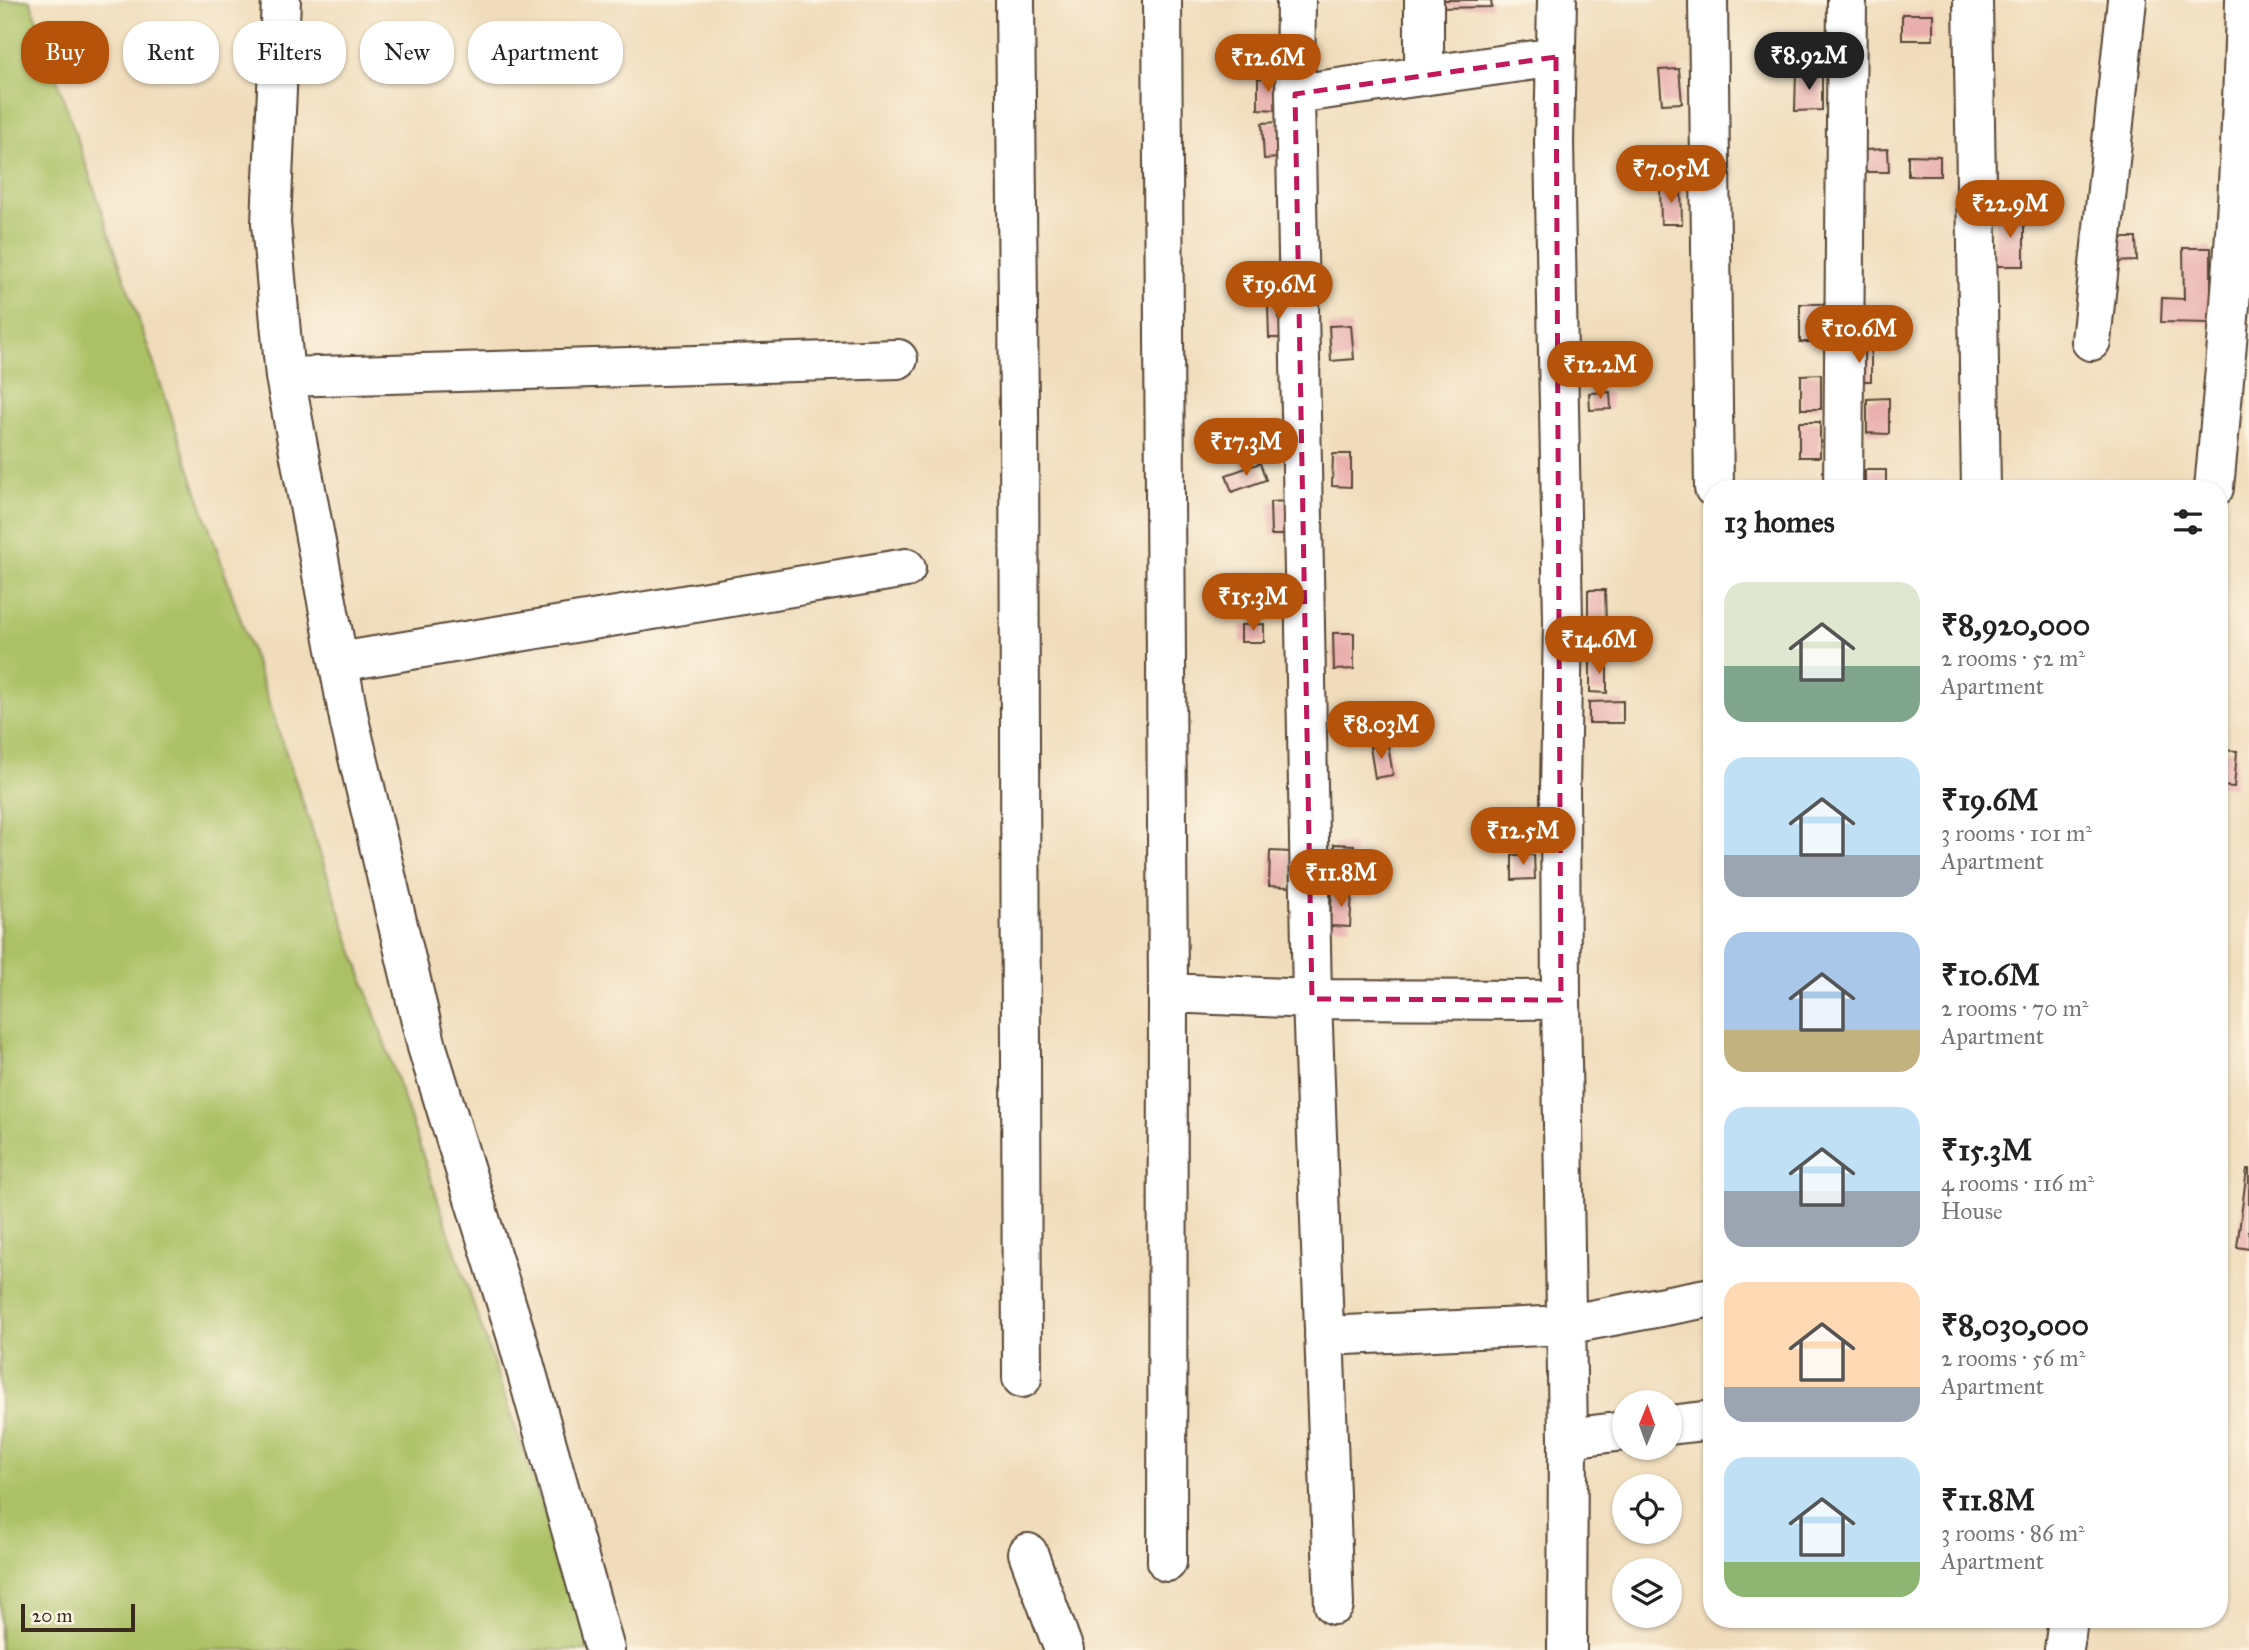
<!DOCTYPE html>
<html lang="en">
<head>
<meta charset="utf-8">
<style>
	body { margin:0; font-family:"IM FELL Great Primer",serif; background:#f2f2f2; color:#222; height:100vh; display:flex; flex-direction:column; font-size:26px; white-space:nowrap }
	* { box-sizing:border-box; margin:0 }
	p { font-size:23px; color:#767676 }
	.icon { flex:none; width:38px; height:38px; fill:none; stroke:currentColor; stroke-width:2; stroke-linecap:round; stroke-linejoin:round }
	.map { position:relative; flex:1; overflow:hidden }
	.details { position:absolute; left:1703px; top:480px; width:525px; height:1148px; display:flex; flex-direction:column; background:#fff; border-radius:28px; box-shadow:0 2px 5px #0004 }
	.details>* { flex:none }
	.guide { position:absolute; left:21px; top:21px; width:665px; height:63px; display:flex; gap:14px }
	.needle { width:46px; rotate:1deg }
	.buttons { position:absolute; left:1612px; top:1390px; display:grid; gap:14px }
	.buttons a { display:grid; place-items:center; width:70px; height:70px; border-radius:50%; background:#fff; box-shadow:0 2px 5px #0004; font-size:35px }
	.scale { position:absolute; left:21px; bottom:18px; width:114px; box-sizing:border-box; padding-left:7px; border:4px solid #3b2a1e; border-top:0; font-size:19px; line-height:24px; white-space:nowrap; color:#3b2a1e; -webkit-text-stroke:5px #fcf5e5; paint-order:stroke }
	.price { position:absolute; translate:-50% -60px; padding:0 16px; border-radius:24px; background:#b45309; color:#fff; font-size:23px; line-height:46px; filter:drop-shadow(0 2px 4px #0008) }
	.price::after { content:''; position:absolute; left:50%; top:42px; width:21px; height:16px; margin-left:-10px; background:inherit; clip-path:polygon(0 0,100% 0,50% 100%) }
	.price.on { background:#222; color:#fff }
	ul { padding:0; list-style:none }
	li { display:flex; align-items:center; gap:21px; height:175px; padding:0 21px }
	li span { display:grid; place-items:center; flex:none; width:196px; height:140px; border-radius:21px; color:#555 }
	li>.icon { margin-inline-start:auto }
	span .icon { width:84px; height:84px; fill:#fffc; stroke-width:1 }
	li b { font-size:30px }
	h2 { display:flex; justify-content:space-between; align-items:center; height:84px; padding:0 21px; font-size:30px }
	.chip { padding:0 24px; border-radius:28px; background:#fff; box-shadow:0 2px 5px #0004; font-size:24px; line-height:63px }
	.chip.on { background:#b45309; color:#fff }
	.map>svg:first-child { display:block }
	.green { fill:#acc165; stroke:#747642; stroke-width:2 }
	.building { fill:#e9afad }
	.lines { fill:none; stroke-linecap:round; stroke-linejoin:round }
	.minor-casing { stroke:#564535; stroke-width:42 }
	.minor { stroke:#fff; stroke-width:38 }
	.marked { fill:none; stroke:#c2185b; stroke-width:5; stroke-dasharray:14 9; stroke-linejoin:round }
</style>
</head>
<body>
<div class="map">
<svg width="2249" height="1650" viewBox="0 0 2249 1650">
	<rect width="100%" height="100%" fill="#fcf5e5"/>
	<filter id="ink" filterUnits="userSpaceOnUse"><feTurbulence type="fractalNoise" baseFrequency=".0143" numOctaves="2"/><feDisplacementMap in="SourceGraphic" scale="14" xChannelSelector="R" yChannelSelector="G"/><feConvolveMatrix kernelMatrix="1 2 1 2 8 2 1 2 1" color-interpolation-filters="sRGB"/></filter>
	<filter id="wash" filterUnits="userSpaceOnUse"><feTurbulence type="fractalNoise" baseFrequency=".00686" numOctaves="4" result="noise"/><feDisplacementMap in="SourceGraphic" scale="28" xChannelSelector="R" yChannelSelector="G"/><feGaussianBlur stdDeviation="1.57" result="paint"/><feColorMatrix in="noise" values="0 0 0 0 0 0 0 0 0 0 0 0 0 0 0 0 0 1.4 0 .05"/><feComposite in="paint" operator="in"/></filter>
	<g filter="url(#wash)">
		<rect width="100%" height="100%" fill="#f0dcba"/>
		<path class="green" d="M0 0H30L591 1650H0Z"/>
		<g id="blocks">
			<path class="building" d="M1434 0H1491L1492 7 1434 8Z
				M1902 14H1933V40H1902Z
				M1679 69 1682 103 1662 104 1659 70Z
				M1796 72 1822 73V110L1795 111Z
				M1258 78 1279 79V110L1258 109Z
				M1279 122 1281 158 1264 159 1262 123Z
				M1888 149 1889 172H1863V150Z
				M1908 155 1940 156V176H1908Z
				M1681 185 1682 224H1661L1660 186Z
				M2024 213V266H1995V214Z
				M2112 238H2136L2137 261 2111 262Z
				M2183 248H2211V323L2161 322 2162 298 2184 299Z
				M1289 304 1290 338H1269L1268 305Z
				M1800 304H1823V342H1800Z
				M1351 325 1354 359 1331 361 1329 326Z
				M1847 348 1871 349V381H1847Z
				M1821 374V409H1801V375Z
				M1610 392 1611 409 1590 410 1589 393Z
				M1889 398V434L1867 433V399Z
				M1799 422H1820V457H1799Z
				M1333 454H1351V487L1332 486Z
				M1260 463 1266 480 1232 492 1226 475Z
				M1865 470H1886V488H1865Z
				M1289 501V535H1271L1270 502Z
				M1588 590H1605L1606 625H1588Z
				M1264 624V642H1241V625Z
				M1333 633H1354V669L1334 670Z
				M1590 660H1607V693L1590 692Z
				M1623 701V723H1589V702Z
				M1388 745 1393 775 1375 778 1370 747Z
				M2219 750 2237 751 2234 787 2219 786Z
				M1334 844 1354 845V879H1334Z
				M1270 851 1291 852 1290 887 1269 886Z
				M1512 855H1534L1535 879 1512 880Z
				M1332 891 1352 892 1350 927 1330 926Z
				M2247 1169H2249V1249L2237 1247Z"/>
		</g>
	</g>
	<g filter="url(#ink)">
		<use href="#blocks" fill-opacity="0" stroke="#564535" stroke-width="2"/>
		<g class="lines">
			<g class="minor-casing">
				<path id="minor" d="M281 0 271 223 285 377 350 724 427 1047 517 1338 605 1650
					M1015 0 1019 409 1022 1378
					M1162 0 1168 993 1167 1562
					M1296 0 1295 94 1312 999 1334 1605
					M1557 0 1554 142 1563 621 1560 789 1561 1000 1568 1438 1567 1650
					M1708 0 1714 488
					M1973 0 1981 488
					M1424 76V0
					M1295 94 1556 57
					M2091 341 2127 0
					M285 377 898 359
					M1843 488 1847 0
					M2214 488C2230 326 2242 163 2245 0
					M339 662 906 568
					M1168 993 1312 999 1561 1000
					M1324 1336 1565 1325 1712 1297
					M1670 1425 1712 1420
					M1568 1438 1624 1431
					M1028 1553 1064 1650
					M2064 1650 2068 1619"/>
			</g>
			<use href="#minor" class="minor"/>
		</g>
	</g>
	<path class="marked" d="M1556 57 1561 1000 1312 999 1295 94Z"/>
</svg>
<div class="buttons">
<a><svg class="needle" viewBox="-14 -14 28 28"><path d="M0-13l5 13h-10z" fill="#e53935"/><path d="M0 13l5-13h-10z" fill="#767676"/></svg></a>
<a><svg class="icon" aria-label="locate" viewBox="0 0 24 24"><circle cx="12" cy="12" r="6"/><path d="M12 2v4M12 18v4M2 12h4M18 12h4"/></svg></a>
<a><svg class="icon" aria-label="layers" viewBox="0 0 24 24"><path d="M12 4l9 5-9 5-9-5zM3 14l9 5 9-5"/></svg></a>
</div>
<div class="scale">20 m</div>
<b class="price on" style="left:1809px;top:92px">₹8.92M</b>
<b class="price" style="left:1268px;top:94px">₹12.6M</b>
<b class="price" style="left:1671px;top:205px">₹7.05M</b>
<b class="price" style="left:2010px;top:240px">₹22.9M</b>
<b class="price" style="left:1279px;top:321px">₹19.6M</b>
<b class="price" style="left:1859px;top:365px">₹10.6M</b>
<b class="price" style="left:1600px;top:401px">₹12.2M</b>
<b class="price" style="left:1246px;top:478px">₹17.3M</b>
<b class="price" style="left:1253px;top:633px">₹15.3M</b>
<b class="price" style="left:1599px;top:676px">₹14.6M</b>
<b class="price" style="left:1381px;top:761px">₹8.03M</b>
<b class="price" style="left:1523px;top:867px">₹12.5M</b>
<b class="price" style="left:1341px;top:909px">₹11.8M</b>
<div class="guide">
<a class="chip on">Buy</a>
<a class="chip">Rent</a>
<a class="chip">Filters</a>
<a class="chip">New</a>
<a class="chip">Apartment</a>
</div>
<section class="details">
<h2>13 homes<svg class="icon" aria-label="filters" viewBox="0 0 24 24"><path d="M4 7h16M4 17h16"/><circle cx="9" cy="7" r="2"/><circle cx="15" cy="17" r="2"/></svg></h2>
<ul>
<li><span style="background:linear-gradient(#dfe7d0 60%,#7fa58c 0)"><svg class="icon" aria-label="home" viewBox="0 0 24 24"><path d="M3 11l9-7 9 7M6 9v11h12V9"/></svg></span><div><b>₹8,920,000</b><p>2 rooms · 52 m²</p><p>Apartment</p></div></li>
<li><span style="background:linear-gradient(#bfe0f5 70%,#9aa5b1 0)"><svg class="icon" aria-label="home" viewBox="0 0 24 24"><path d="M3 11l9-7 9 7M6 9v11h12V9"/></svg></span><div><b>₹19.6M</b><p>3 rooms · 101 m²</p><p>Apartment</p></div></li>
<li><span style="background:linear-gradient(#a9c7e8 70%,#c2b280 0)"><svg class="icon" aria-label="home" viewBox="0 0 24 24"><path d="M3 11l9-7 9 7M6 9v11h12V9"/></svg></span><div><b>₹10.6M</b><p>2 rooms · 70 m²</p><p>Apartment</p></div></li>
<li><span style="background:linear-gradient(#bfe0f5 60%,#9aa5b1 0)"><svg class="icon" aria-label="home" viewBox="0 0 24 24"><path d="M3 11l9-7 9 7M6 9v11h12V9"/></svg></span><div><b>₹15.3M</b><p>4 rooms · 116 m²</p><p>House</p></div></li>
<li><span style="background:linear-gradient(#ffd9b3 75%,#9aa5b1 0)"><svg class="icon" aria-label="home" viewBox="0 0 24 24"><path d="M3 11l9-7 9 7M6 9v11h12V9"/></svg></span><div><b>₹8,030,000</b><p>2 rooms · 56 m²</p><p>Apartment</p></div></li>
<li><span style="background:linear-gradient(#bfe0f5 75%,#8fb573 0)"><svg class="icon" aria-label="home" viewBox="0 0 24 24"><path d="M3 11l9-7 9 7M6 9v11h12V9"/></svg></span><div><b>₹11.8M</b><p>3 rooms · 86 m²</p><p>Apartment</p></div></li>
</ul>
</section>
</div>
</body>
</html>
